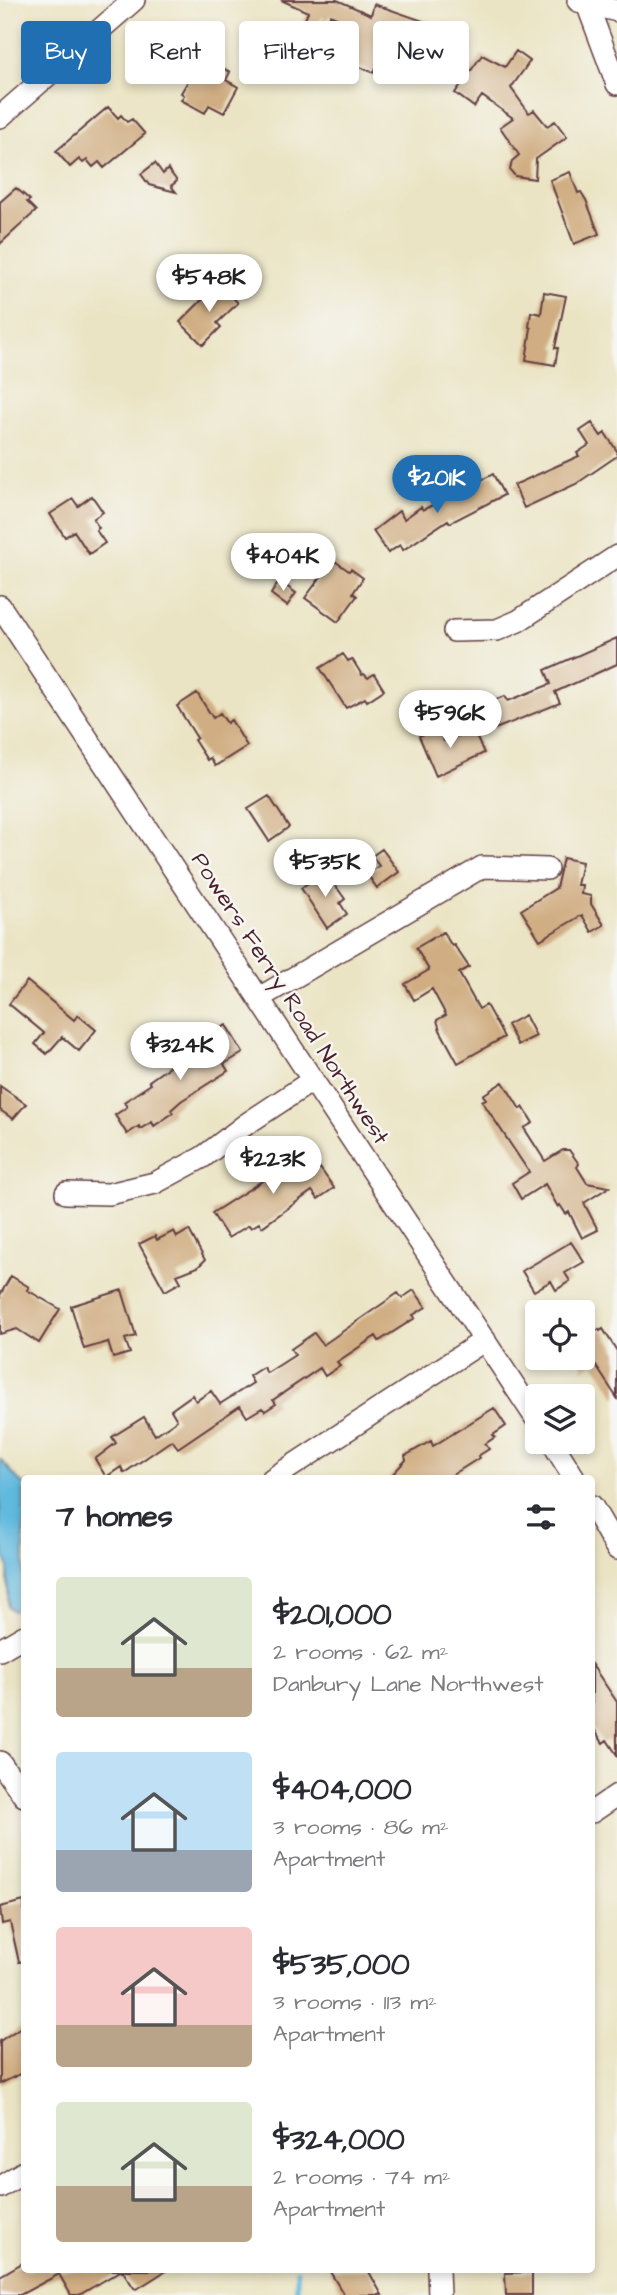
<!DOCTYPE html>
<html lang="en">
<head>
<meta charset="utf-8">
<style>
	body { margin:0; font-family:"Architects Daughter",sans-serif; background:#f2f2f3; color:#2b2b33; height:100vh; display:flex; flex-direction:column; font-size:26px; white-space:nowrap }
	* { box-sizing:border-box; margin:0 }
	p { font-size:23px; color:#7c7c81 }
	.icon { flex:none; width:38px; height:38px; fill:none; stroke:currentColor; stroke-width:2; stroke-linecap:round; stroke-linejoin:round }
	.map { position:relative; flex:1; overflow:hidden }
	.side { position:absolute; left:21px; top:1475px; width:574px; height:798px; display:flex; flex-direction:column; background:#fff; border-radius:7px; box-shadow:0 4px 10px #0003 }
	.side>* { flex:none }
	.hud { position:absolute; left:21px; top:21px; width:576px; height:63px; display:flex; gap:14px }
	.tools { position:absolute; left:525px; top:1300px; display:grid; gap:14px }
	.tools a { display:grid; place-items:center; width:70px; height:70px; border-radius:7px; background:#fff; box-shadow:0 4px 10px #0003; font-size:35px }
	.price { position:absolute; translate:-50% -60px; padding:0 16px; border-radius:24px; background:#fff; color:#222; font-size:23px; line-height:46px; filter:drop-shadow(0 2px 4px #0008) }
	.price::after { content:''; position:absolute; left:50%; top:42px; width:21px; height:16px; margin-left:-10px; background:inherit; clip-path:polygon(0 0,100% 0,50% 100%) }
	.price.current { background:#1f6fb2; color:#fff }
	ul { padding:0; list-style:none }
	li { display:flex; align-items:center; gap:21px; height:175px; padding:0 35px }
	li span { display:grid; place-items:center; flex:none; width:196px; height:140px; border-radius:7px; color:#555 }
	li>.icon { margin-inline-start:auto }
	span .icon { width:84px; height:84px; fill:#fffc; stroke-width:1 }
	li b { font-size:30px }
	h2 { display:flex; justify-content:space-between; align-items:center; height:84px; padding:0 35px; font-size:30px }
	.tag { padding:0 24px; border-radius:7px; background:#fff; box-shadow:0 4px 10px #0003; font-size:24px; line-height:63px }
	.tag.current { background:#1f6fb2; color:#fff }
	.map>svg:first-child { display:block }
	.water { fill:#61b9de; stroke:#566c84; stroke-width:2 }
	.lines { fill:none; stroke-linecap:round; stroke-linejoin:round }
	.stream { stroke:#61b9de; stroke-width:5 }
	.building { fill:#d0ad82 }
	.minor-casing { stroke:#623d42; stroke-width:24 }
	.minor { stroke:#fff; stroke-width:21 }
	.labels { text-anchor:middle; stroke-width:5; stroke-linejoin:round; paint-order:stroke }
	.street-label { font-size:23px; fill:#4a1f2b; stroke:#f6f6f2 }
</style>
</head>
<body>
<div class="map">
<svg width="617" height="2295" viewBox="0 0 617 2295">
	<rect width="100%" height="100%" fill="#f6f6f2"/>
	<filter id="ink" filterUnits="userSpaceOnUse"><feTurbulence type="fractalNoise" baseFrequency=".0143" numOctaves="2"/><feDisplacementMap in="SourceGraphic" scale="14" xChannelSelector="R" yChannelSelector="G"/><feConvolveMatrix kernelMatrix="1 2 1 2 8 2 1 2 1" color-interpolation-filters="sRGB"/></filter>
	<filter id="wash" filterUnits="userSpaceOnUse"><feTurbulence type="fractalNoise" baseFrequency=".00686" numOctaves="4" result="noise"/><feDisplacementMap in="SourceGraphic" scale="28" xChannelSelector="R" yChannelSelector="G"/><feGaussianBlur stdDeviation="1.57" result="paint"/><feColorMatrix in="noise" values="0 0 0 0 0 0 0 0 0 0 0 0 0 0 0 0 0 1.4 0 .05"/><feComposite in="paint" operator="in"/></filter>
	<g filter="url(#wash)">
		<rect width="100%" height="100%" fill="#ebe4c4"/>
		<path class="water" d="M0 1459 24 1486V1606L13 1611 8 1606V1567L0 1538Z"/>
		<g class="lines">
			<path class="stream" d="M297 2270V2295"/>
		</g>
		<g id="blocks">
			<path class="building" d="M281 0H337L371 15 374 4 429 23 415 63 384 50 374 73 344 60 356 26 330 15 328 20 322 17 311 42 298 36 308 12Z
				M516 51 530 61 511 88 529 113 534 110 547 126 555 121 567 137 536 159 535 179 515 176 510 170 512 161 519 155 500 127 513 118 482 96 474 107 455 93 482 55 505 67Z
				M196 57 216 68 217 65 230 72 226 80 238 87 224 113 209 105 205 113 181 100 184 95 181 93 191 76 187 73Z
				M108 107 118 118 121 115 127 122 132 119 145 134 104 168 99 162 93 167 87 160 83 163 79 159 70 167 56 151Z
				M155 163 163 174 168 169 177 181 171 186 176 192 149 185 141 174Z
				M570 172 578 193 581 192 586 200 599 234 574 244 550 180Z
				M16 188 30 200 27 202 36 211 0 244V202Z
				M209 285 216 292 222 286 238 303 217 323 221 327 203 345 180 322 203 299 199 296Z
				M544 292 566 296 555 348H558L555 365 526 360 531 328 529 327 531 312 541 314Z
				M592 423 601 436 605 433 617 451V456L576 484 524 508 514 485 579 456 577 453 589 445 580 431Z
				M493 474 504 495 450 523 448 520 403 550 400 545 388 553 373 531 399 511 404 519 421 507 423 510Z
				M92 496 103 512 93 519 99 528 96 530 105 543 89 554 74 531 65 537 50 514 73 499 78 506Z
				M332 562H336L349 571 351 569 363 578 353 593 357 596 338 622 305 598Z
				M279 581 296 593 287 606 271 594Z
				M617 638V664L555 692 560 703 495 729 484 704 505 696 508 701 551 684 545 670Z
				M343 654 348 661 352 659 362 675 364 674 368 678 374 674 384 690 367 701 365 698 346 708 320 668Z
				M197 693 213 718 220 713 227 723 231 720 247 746 215 766 210 758 207 760 194 740 197 738 177 706Z
				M439 728 444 741 473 730 484 753 436 776 419 736Z
				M269 796 289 827 269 841 248 809Z
				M382 849 399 872 377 888 367 874 379 866 372 856Z
				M563 858 582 862 577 885H582L581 894 591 896V904L604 925 592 932 582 915 540 940 521 910 556 888Z
				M325 871 345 899 340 903 347 914 327 928 301 888Z
				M443 932 452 946 454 945 469 967 459 973 479 1009 486 1005 504 1037 458 1063 440 1030 437 1020 446 1015 432 989 414 1000 405 984 429 970 416 948Z
				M27 981 74 1020 78 1015 96 1030 79 1051 62 1037 47 1054 35 1044 44 1033 9 1004Z
				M525 1015 536 1036 518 1045 507 1025Z
				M226 1025 243 1053 224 1064 228 1071 181 1101 171 1110 173 1113 154 1126 152 1122 140 1129 139 1126 127 1134 115 1115 127 1107 124 1102 151 1084 149 1081 173 1064 172 1062 185 1054 187 1058 213 1041 209 1035Z
				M503 1082 520 1109 523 1107 533 1123 524 1128 545 1161 563 1150H569L579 1164 577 1167 587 1183 609 1187 584 1203 598 1230 582 1238 569 1212 566 1214 560 1205 558 1207 545 1184 521 1199 512 1183 529 1172 482 1101 486 1099 483 1095Z
				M0 1086 26 1104 13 1119 0 1110Z
				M300 1152 314 1172 320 1168 334 1188 318 1199 312 1191 262 1227 259 1223 251 1228 249 1225 228 1238 212 1213 270 1176 268 1174Z
				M189 1230 205 1260 198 1267 177 1275 181 1282 165 1291 139 1244 155 1236 157 1240 174 1231 177 1237Z
				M571 1242 584 1262 565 1273 570 1281 556 1290 551 1281 534 1291 522 1271Z
				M11 1276 29 1287 27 1290 60 1309 39 1343 17 1329 0 1334V1295Z
				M122 1290 136 1336 125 1339 130 1353 113 1358 108 1342 84 1349 71 1306Z
				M414 1290 426 1307 413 1315 415 1318 379 1341 376 1336 337 1362 340 1366 325 1376 320 1368 273 1400 276 1404 265 1411 262 1408 247 1417 240 1406 178 1448 172 1440 124 1473 121 1467 106 1477 95 1459 116 1443 112 1437 144 1417 155 1435 177 1420 171 1410 192 1395 196 1401 211 1391 220 1404 253 1383 249 1376 263 1367 267 1373 295 1355 291 1349 314 1333 323 1345 398 1293 402 1298Z
				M599 1329 600 1331 603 1329 617 1351V1398L594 1363 583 1369V1340Z
				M494 1408 506 1426 493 1435 495 1437 485 1444 489 1449 478 1456 479 1458 446 1479H388L406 1460 405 1456 431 1441 433 1446Z
				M592 1665 617 1702V1755L607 1740 603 1743 592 1726Z
				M24 1901V1961L19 1962 10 1922 2 1924 0 1907Z
				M24 2025V2072L0 2084V2041Z
				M24 2262V2270H122L79 2295H71L59 2274 20 2295H0V2276Z
				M122 2270H167L137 2289 134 2288Z
				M329 2270H368L382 2295H344Z
				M532 2272V2295H506L505 2273Z"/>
		</g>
	</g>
	<g filter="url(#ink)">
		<use href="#blocks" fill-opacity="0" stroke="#623d42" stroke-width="2"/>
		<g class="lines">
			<g class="minor-casing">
				<path id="minor" d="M578 1 617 11
					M587 4 617 84
					M0 117 134 0
					M0 606 537 1420
					M454 631 497 630 518 621 617 556
					M259 998 482 867 547 869
					M66 1193 109 1194 155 1183 203 1157 245 1125 313 1080
					M552 1442 575 1479
					M272 1479 485 1340
					M592 1506 617 1549
					M0 1650 24 1636
					M0 1762 24 1796
					M592 1812 617 1795
					M0 2187 24 2172
					M438 2270 439 2295"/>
			</g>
			<use href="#minor" class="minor"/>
		</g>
	</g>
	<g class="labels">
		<g class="street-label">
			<text transform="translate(291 998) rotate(57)" y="8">Powers Ferry Road Northwest</text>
		</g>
	</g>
</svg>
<div class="tools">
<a><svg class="icon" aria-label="locate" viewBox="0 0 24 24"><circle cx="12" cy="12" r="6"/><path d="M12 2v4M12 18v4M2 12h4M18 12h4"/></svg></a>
<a><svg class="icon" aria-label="layers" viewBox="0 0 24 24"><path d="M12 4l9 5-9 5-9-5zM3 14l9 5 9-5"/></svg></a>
</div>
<b class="price" style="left:209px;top:314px">$548K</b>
<b class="price current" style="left:437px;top:515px">$201K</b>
<b class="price" style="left:283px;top:593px">$404K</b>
<b class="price" style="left:450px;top:750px">$596K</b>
<b class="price" style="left:325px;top:899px">$535K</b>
<b class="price" style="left:180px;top:1082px">$324K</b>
<b class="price" style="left:273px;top:1196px">$223K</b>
<div class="hud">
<a class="tag current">Buy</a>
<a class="tag">Rent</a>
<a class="tag">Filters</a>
<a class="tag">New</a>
</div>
<section class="side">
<h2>7 homes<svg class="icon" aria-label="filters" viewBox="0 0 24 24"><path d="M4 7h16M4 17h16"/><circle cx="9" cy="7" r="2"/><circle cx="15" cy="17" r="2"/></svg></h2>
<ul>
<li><span style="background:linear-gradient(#dfe7d0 65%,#b9a48a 0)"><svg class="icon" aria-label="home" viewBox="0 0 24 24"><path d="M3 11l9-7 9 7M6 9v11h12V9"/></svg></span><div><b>$201,000</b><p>2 rooms · 62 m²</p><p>Danbury Lane Northwest</p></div></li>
<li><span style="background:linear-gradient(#bfe0f5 70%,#9aa5b1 0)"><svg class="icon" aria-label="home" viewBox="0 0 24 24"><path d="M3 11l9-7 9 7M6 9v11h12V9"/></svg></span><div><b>$404,000</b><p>3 rooms · 86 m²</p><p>Apartment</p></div></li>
<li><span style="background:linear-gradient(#f6c9c9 70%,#b9a48a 0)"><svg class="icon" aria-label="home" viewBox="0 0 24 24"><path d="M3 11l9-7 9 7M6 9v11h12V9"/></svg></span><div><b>$535,000</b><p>3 rooms · 113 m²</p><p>Apartment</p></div></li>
<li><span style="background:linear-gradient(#dfe7d0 60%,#b9a48a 0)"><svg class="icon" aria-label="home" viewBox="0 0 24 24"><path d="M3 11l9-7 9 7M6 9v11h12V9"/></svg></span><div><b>$324,000</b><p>2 rooms · 74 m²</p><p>Apartment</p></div></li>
</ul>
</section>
</div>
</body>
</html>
